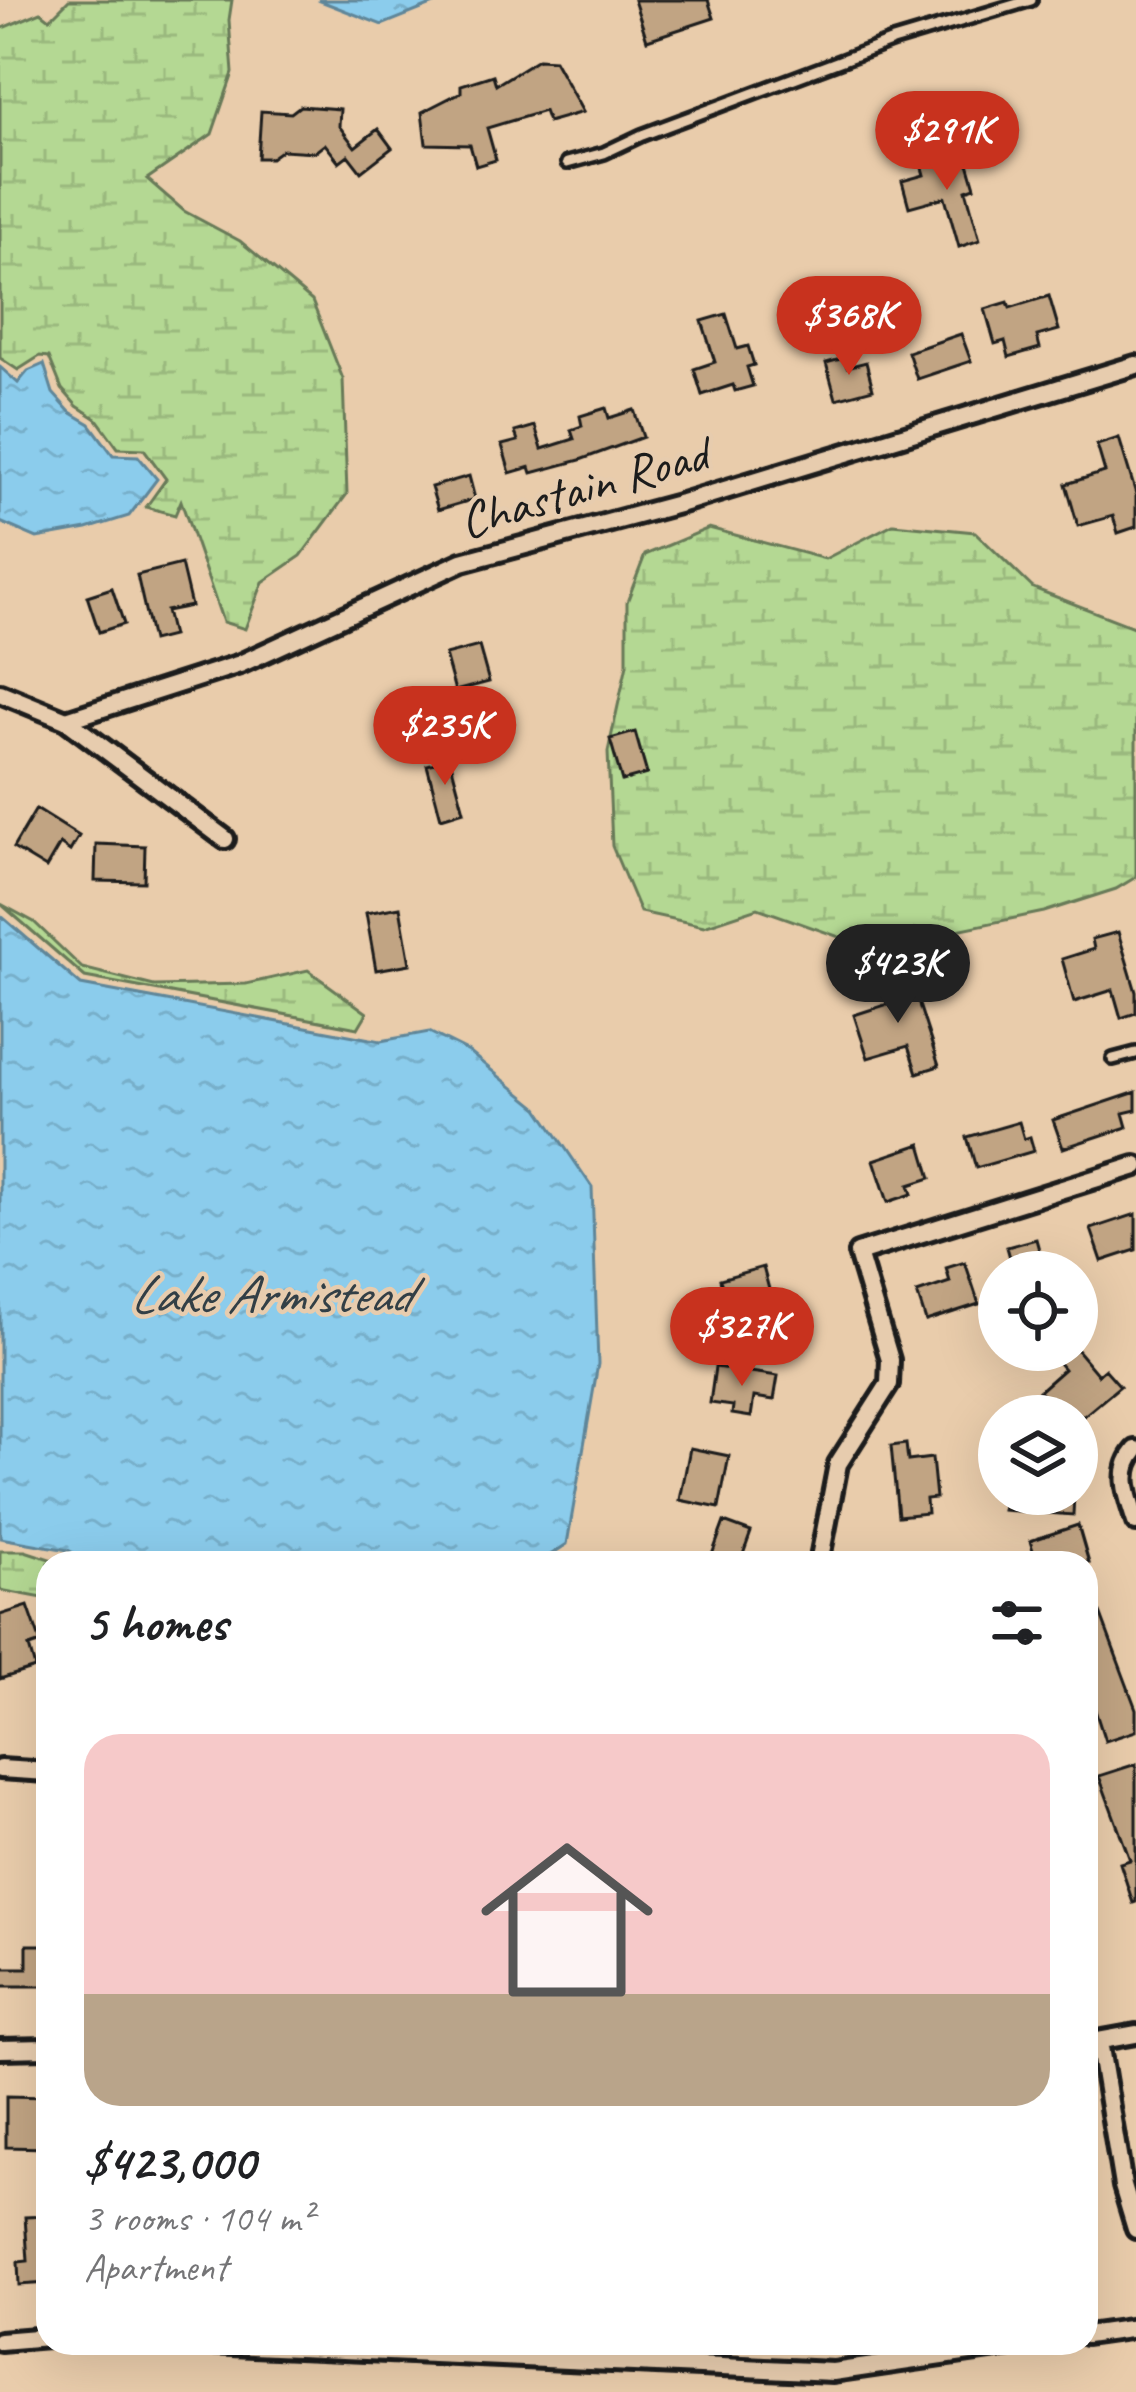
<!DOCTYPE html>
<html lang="en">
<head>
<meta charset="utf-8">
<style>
	body { margin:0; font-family:Caveat,sans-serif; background:#f6f6f6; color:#202124; height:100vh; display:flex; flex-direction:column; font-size:45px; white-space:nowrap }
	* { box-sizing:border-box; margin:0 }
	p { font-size:39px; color:#757577 }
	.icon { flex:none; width:66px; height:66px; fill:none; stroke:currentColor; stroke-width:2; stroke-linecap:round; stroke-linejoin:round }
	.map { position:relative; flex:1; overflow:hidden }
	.side { position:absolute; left:36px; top:1551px; width:1062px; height:804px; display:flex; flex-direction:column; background:#fff; border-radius:36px; box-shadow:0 12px 48px #0002 }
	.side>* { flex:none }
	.fabs { position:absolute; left:978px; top:1251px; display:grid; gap:24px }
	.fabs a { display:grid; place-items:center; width:120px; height:120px; border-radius:50%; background:#fff; box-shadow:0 12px 48px #0002; font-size:60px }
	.price { position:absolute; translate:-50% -102px; padding:0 27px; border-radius:42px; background:#c8321e; color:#fff; font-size:39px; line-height:78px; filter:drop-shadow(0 3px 6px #0008) }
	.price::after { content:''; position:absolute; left:50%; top:72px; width:36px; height:27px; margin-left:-18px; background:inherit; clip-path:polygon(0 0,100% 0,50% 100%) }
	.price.on { background:#222; color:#fff }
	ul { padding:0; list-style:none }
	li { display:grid; align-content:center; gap:24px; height:636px; padding:0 48px }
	li span { display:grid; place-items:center; height:372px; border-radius:36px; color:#555 }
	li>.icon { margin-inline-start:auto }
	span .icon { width:216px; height:216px; fill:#fffc; stroke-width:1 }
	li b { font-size:51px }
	h2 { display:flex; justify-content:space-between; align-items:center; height:144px; padding:0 48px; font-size:51px }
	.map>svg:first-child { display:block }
	.wetland { fill:url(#wetland-marsh); stroke:#687a58; stroke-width:3 }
	.water { fill:url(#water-ripples); stroke:#5f8699; stroke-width:3 }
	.building { fill:#c1a483; stroke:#1c1c1c; stroke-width:3 }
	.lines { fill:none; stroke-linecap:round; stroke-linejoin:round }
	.lane-casing { stroke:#1c1c1c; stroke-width:18 }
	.street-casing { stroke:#1c1c1c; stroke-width:26 }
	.lane { stroke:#e7ccae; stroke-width:9 }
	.street { stroke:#e7ccae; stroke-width:16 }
	.labels { text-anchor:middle; stroke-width:9; stroke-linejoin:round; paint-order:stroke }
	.street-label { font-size:51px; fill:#1c1c1c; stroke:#e7ccae }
	.water-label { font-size:54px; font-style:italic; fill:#323f46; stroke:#e7ccae }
</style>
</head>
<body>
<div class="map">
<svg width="1136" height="2392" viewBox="0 0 1136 2392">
	<defs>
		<pattern id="wetland-marsh" width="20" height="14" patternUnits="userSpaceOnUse" patternTransform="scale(3)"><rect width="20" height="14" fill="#b4d893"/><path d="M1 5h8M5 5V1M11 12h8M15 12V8" fill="none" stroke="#9ab97e"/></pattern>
		<pattern id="water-ripples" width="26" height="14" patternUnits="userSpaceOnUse" patternTransform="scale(3)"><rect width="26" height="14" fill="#8bccec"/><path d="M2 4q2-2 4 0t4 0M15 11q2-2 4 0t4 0" fill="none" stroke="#77afca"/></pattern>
	</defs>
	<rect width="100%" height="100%" fill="#e9ccab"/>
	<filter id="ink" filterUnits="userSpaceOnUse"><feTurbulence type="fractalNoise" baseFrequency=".00833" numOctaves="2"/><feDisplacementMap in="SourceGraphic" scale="24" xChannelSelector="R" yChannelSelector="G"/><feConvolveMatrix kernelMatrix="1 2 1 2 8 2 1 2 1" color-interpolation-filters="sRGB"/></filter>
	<g filter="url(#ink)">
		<path class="wetland" d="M69 0H232L229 20 233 73 212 134 147 179 184 211 240 241 312 301 343 379 347 494 301 556 263 582 245 629 223 622 181 501 175 515 146 507 166 479 144 449 118 448 97 419 77 406 62 389 49 357 40 356 18 370 0 358V29L41 12 50 19Z
			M893 524 975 532 1033 588 1136 628V877L1116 889 1044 912 870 948 758 908 704 926 640 912 612 846 608 752 627 664V602L645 555 709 528 825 559Z
			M1 904 34 922 82 968 154 986 246 984 308 970 367 1013 358 1028 85 977Z
			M0 1551H25L62 1563H48V1599L0 1590Z"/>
		<path class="water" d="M318 0H444L382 25Z
			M44 364 53 393 70 412 90 424 113 455 138 456 157 479 129 516 87 529 37 538 0 522V367L18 383 28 371Z
			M0 915 81 985 381 1041 429 1032 469 1052 538 1108 592 1187 598 1364 567 1544 538 1563H91L68 1550 0 1538Z"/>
		<path class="building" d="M634 0H708L714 18 647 40Z
			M538 59 554 60 583 112 548 122 544 111 487 128 496 160 476 166 470 145 426 144 422 112 461 92V85L493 75 496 85Z
			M300 106 340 109 339 126 355 147 378 129 392 148 361 172 348 155 339 162 325 144 315 152 282 150 271 158H258L261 111 291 113Z
			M965 153 975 187 966 190 980 240 959 247 945 197 909 207 902 181 924 175 921 164Z
			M1049 296 1059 330 1037 336 1040 348 1009 357 1005 341 995 344 985 309 1008 302 1010 308Z
			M726 314 737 349 748 346 754 365 747 367 753 386 735 391 733 385 702 395 694 369 715 362 702 321Z
			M961 334 971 361 917 379 908 352Z
			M844 358 847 367 866 362 873 389 836 399 826 363Z
			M606 408 609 418 634 410 643 437 580 460 532 473 530 467 510 473 502 445 518 441 515 432 535 426 542 449 574 439 571 430 582 426 580 416Z
			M1119 438 1136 494V527L1118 533 1113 516 1078 526 1066 484 1105 472 1097 445Z
			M469 476 475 499 438 510 431 487Z
			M181 564 191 606 166 611 172 636 152 641 137 575Z
			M112 588 124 624 99 632 87 596Z
			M479 646 489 682 455 691 445 655Z
			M635 732 647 774 622 781 610 739Z
			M450 759 464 811 441 818 427 765Z
			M36 809 79 836 70 851 60 844 46 868 13 848Z
			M96 844 145 846 144 882 95 881Z
			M400 907 410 964 376 970 366 913Z
			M1118 932 1136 992V1013L1121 1018 1113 990 1074 1002 1062 959 1094 949 1092 939Z
			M909 974 939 1066 917 1073 908 1046 868 1058 854 1015 888 1004 881 983Z
			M1136 1092V1110L1123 1113 1127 1127 1063 1148 1053 1120Z
			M1019 1122 1024 1139 1030 1137 1034 1151 976 1168 967 1137Z
			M921 1144 931 1178 909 1185 912 1194 888 1202 874 1160Z
			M1136 1214V1250L1102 1261 1091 1229Z
			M1036 1239 1044 1268 1014 1272 1007 1247Z
			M965 1262 979 1304 926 1321 917 1293 950 1282 946 1268Z
			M763 1267 777 1319 713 1336 703 1297 723 1291 720 1279Z
			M1061 1350H1077L1098 1375 1105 1369 1120 1386 1084 1416H1060L1039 1391 1064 1369 1054 1357Z
			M715 1367 778 1376 774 1400 754 1397 751 1417 732 1414 733 1406 710 1403Z
			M906 1444 908 1461 932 1458 936 1498 926 1499 927 1513 898 1516 891 1446Z
			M690 1448 729 1456 719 1508 680 1500Z
			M1004 1494H1074L1073 1515 1003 1510Z
			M724 1522 751 1532 740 1563H709Z
			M1078 1525 1089 1563H1037L1030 1541Z
			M1086 1575 1136 1709V1731L1105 1741 1086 1682Z
			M28 1606 41 1643 29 1647 35 1668 0 1679V1615Z
			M1136 1764V1902L1133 1903 1120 1863 1130 1860 1099 1776Z
			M27 1945H48V1986H0V1968H27Z
			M6 2096 48 2097V2148L6 2147Z
			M47 2216 48 2283 19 2285 18 2262 28 2261 25 2217Z"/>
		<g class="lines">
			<g class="lane-casing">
				<path id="lane" d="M567 163 604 153 642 135 893 41 1031 0
					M1113 1059 1136 1053"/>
			</g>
			<g class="street-casing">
				<path id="street" d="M0 693 66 720 240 664 462 562 682 503 1136 365
					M66 720 225 839
					M1136 1450C1117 1472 1128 1497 1136 1522
					M819 1563 838 1464 889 1384 890 1360 858 1253 1136 1166
					M0 1769 48 1772
					M1099 2041 1123 2186 1136 2229
					M1086 2043 1136 2034
					M0 2049 48 2048
					M1086 2335 1136 2328
					M0 2341 48 2337
					M188 2343 833 2372 1032 2343"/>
			</g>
			<use href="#lane" class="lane"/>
			<use href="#street" class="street"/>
		</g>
	</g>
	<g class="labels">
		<g class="street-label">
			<text transform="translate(583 486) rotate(-16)" y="18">Chastain Road</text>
		</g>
		<g class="water-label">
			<text x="270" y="1312">Lake Armistead</text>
		</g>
	</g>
</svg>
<div class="fabs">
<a><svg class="icon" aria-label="locate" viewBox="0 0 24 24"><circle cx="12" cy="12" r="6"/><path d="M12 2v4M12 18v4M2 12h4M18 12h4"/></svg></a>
<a><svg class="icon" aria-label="layers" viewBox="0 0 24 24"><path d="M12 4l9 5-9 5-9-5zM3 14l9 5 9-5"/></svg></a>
</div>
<b class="price" style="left:947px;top:193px">$291K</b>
<b class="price" style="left:849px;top:378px">$368K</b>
<b class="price" style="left:445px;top:788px">$235K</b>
<b class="price on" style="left:898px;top:1026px">$423K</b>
<b class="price" style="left:742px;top:1389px">$327K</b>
<section class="side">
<h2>5 homes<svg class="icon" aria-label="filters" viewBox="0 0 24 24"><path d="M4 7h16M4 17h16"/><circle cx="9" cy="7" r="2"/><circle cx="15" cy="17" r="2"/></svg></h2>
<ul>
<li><span style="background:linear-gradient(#f6c9c9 70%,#b9a48a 0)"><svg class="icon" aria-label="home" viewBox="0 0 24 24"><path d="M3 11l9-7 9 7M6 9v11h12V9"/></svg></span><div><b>$423,000</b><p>3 rooms · 104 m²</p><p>Apartment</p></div></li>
</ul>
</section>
</div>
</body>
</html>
